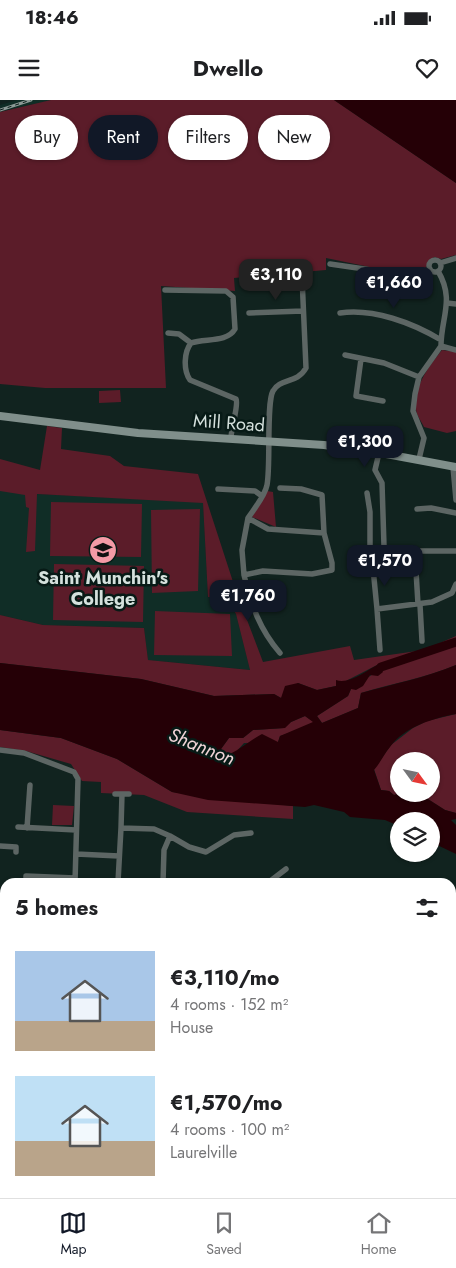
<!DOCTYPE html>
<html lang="en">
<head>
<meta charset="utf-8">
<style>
	body { margin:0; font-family:Jost,sans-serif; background:#f6f6f6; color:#202124; height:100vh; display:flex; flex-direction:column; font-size:19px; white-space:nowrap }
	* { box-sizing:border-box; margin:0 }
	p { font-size:16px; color:#757577 }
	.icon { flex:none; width:28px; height:28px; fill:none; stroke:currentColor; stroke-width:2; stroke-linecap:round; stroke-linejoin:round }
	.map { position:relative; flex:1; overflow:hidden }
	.panel { position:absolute; left:0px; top:778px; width:456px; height:321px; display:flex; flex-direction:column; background:#fff; border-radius:15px 15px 0 0; box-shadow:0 1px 4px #0004 }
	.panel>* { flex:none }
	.hud { position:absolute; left:15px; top:15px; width:426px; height:45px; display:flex; gap:10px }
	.needle { width:32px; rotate:123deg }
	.controls { position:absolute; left:390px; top:652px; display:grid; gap:10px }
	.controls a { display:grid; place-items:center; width:50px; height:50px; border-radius:50%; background:#fff; box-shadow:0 1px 4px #0004; font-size:25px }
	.price { position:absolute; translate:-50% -42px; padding:0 11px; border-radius:10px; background:#111827; color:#fff; font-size:16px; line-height:32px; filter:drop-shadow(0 1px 2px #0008) }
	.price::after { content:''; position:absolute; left:50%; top:30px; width:15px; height:11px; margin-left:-8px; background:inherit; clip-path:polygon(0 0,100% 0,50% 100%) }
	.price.selected { background:#222; color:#fff }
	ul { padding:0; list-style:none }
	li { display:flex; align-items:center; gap:15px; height:125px; padding:0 15px }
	li span { display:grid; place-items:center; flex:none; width:140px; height:100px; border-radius:0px; color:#555 }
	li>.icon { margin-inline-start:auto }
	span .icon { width:60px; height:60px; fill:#fffc; stroke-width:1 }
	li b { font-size:21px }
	h2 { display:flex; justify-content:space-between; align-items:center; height:60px; padding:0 15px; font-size:21px }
	.chip { padding:0 18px; border-radius:22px; background:#fff; box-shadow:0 1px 4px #0004; font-size:18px; line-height:45px }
	.chip.selected { background:#111827; color:#fff }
	.status { display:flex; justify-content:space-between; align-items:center; height:35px; padding:0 25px; background:#fff; direction:ltr }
	.status svg { height:14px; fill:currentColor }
	header { display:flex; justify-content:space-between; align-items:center; height:65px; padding:0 15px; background:#fff; font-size:22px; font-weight:700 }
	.tab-bar { display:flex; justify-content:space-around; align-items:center; height:70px; border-top:1px solid #e0e0e0; background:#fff; font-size:14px; color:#757577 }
	.tab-bar a { display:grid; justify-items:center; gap:2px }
	.tab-bar .selected { color:#111827 }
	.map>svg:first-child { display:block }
	.built { fill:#102d26 }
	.green { fill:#5b1c29 }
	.water { fill:#250006; fill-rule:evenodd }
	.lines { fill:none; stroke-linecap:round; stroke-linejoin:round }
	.river { stroke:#250006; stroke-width:9 }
	.street { stroke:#5d6664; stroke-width:5.5 }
	.secondary { stroke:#808f8b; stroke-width:8 }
	.rail-casing { stroke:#8c9a96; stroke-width:3 }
	.rail { stroke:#071a16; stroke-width:1; stroke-dasharray:4; stroke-linecap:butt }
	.labels { text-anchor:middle; stroke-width:5; stroke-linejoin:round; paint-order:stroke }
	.street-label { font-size:18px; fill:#d5e1dd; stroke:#071a16 }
	.poi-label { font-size:18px; font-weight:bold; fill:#d5e1dd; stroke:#071a16 }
	.water-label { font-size:19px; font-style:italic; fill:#f0d4d7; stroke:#071a16 }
</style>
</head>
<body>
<div class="status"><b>18:46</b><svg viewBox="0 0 49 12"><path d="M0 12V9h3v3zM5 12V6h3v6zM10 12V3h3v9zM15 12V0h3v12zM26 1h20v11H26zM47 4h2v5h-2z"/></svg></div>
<header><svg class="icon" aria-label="menu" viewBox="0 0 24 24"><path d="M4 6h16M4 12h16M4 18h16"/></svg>Dwello<svg class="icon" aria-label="heart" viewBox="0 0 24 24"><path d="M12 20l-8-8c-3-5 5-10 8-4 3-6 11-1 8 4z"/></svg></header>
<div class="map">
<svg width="456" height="1098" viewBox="0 0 456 1098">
	<rect width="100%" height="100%" fill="#11231f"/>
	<path class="built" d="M17 0H51L38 5 32 4 0 12V5Z
		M0 359 37 394 203 402 208 497 226 499 236 514 250 570 148 560 144 528 43 525 0 515Z
		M0 879 5 886V967L0 961Z"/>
	<path class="green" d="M51 0H334L456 83V155L441 159 434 157 418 177 326 158V170L234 178 235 191 161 186 166 288H45L0 284V12Z
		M442 250 456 252V331L447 333 424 327C422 322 416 315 416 309 413 287 429 266 442 250Z
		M120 290 121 302 99 303V291Z
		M47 326 62 328 61 349 110 356 124 366 198 374 236 491 263 562 350 546 354 560 424 550 456 536V565C425 578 393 583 361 593L358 608 322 623 317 616 348 596 351 589 373 574 379 564 336 586 317 590 298 583 281 598 274 594 214 596 141 579 0 563V515L43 525 144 528 148 560 250 570 236 514 226 499 208 497 203 403 37 394 35 451 26 452 29 408 26 407 25 395 0 391V359L40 370Z
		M267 391 273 392 276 427 252 417Z
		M51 402 142 404 141 457 50 456Z
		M200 409 198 491 152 493 151 410Z
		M54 464 144 466 143 522 53 520Z
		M155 511 230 514 232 556 154 555Z
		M456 614V713L445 710 420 694H431V661H399L398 694 394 695 389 691 381 690 374 669 391 645 413 628 427 621Z
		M305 616 314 622 310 626 280 636 278 642 244 643 235 653 226 655 221 649 229 638H243L253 630 284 628 291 622Z
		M0 630 61 638 117 659 172 692 293 706V719L187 712 144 695 101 693V682L82 681 71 664 26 651 0 647Z
		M53 705 74 706 72 725H52Z"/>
	<path class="water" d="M334 0H456V83Z
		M0 563 141 579 214 596 274 594 281 598 285 586 298 583 317 590 336 586V580C349 585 367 570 379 564L383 572 378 576 370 575 363 586 356 590 351 589 348 596 317 616 322 623 358 608 361 593C393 584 425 578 456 565V614C434 618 404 627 390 647 384 654 381 662 374 670L381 690 389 691 394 695 398 694 399 673V694H420L445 710 456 713V719L451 720 456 725V754L431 742V721H399V726L385 720 350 717 344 712 314 705 305 707 208 700 172 692 117 659 61 638 0 630ZM305 616 313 622 280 636 278 642 262 634C250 640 236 653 226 655L221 649 229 638H243L253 630 285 628 291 622Z"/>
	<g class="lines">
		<path class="river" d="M381 567 456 542"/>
		<path class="street" d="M429 166a6 6 0 1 1 12 0a6 6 0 1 1-12 0Z
			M440 163 456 158
			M330 164 385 172 414 179 421 178 430 169
			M438 171C455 200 441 217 441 246L456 250
			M165 190 226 191 233 197 235 229C227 243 205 238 191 243 184 252 183 270 190 280L236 299C239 305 231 328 231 338
			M447 203 456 204
			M249 213 303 211
			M340 213C373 208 413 223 441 240
			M168 233 179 234 191 243
			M345 255 384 263 419 277
			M361 259 356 296 383 301
			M419 359 424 338 413 311 415 294 419 277 441 246
			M453 367 456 400
			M280 388 301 389 322 395 324 433
			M218 389 255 391 262 396
			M367 393 370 412V449L375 455H381L384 451V446L382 383 375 370 379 353
			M417 409 431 408 456 413
			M248 418 242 450 244 475 263 471 312 474 332 470V463L324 433 268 429 248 418C254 409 265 396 267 385 271 365 266 303 273 291 280 278 297 284 306 268L302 177
			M415 451H456
			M373 468 377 509
			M416 471 418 504
			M244 475C251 505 260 530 280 553
			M420 505 422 541
			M380 550 377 509 432 502 452 493 456 484
			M0 650 24 653 74 672 78 679 75 782
			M115 694H129
			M18 727 76 730
			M27 728 30 685
			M121 728 122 694
			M170 736 189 747 206 752 234 735 251 733
			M0 746 16 747V752
			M76 754 119 756
			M26 782V776L75 778
			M118 782 121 728 154 729 170 736 164 750 163 782
			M269 782 286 769
			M0 819H5"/>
		<path class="secondary" d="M0 316 138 333 324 345 370 351 456 367
			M0 971 5 977
			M451 1067 456 1066
			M106 1094 110 1098
			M319 1098 334 1094"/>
		<g class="rail-casing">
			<path id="rail" d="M0 10 31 0"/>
		</g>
		<use href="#rail" class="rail"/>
	</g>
	<defs>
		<g id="school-disc" transform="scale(1.4375)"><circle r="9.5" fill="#f49aa6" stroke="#071a16"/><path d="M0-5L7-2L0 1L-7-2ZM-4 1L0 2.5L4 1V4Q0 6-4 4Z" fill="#111"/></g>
	</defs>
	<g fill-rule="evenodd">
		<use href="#school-disc" x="103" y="450"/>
	</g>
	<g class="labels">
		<g class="street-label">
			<text transform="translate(229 323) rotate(4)" y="6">Mill Road</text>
		</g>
		<g class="poi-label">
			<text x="103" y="484">Saint Munchin's<tspan x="103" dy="21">College</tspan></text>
		</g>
		<g class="water-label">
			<text transform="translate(202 646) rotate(22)" y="7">Shannon</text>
		</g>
	</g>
</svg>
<div class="controls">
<a><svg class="needle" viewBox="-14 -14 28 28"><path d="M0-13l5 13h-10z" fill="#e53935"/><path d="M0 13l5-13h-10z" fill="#757577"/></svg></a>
<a><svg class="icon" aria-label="layers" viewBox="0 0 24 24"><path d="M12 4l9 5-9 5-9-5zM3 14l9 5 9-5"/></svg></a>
</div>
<b class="price selected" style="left:276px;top:201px">€3,110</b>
<b class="price" style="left:394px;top:209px">€1,660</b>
<b class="price" style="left:365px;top:368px">€1,300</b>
<b class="price" style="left:385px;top:487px">€1,570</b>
<b class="price" style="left:248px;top:522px">€1,760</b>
<div class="hud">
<a class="chip">Buy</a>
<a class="chip selected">Rent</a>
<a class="chip">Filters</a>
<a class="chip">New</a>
</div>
<section class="panel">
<h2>5 homes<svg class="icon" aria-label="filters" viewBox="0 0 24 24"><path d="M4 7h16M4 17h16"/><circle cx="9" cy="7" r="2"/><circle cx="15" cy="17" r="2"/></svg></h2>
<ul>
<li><span style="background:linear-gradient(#a9c7e8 70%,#b9a48a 0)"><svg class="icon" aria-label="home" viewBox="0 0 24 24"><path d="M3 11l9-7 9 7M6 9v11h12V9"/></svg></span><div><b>€3,110/mo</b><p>4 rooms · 152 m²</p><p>House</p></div></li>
<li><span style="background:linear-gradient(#bfe0f5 65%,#b9a48a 0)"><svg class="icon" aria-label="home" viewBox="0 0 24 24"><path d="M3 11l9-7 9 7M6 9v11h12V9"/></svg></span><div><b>€1,570/mo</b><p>4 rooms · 100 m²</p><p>Laurelville</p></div></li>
</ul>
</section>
</div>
<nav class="tab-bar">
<a class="selected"><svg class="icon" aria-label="map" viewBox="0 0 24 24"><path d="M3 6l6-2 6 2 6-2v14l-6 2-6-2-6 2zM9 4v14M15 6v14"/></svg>Map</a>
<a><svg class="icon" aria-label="saved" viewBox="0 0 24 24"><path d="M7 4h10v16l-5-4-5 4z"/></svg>Saved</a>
<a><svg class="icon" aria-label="home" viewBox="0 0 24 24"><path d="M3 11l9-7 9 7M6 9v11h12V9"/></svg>Home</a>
</nav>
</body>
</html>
